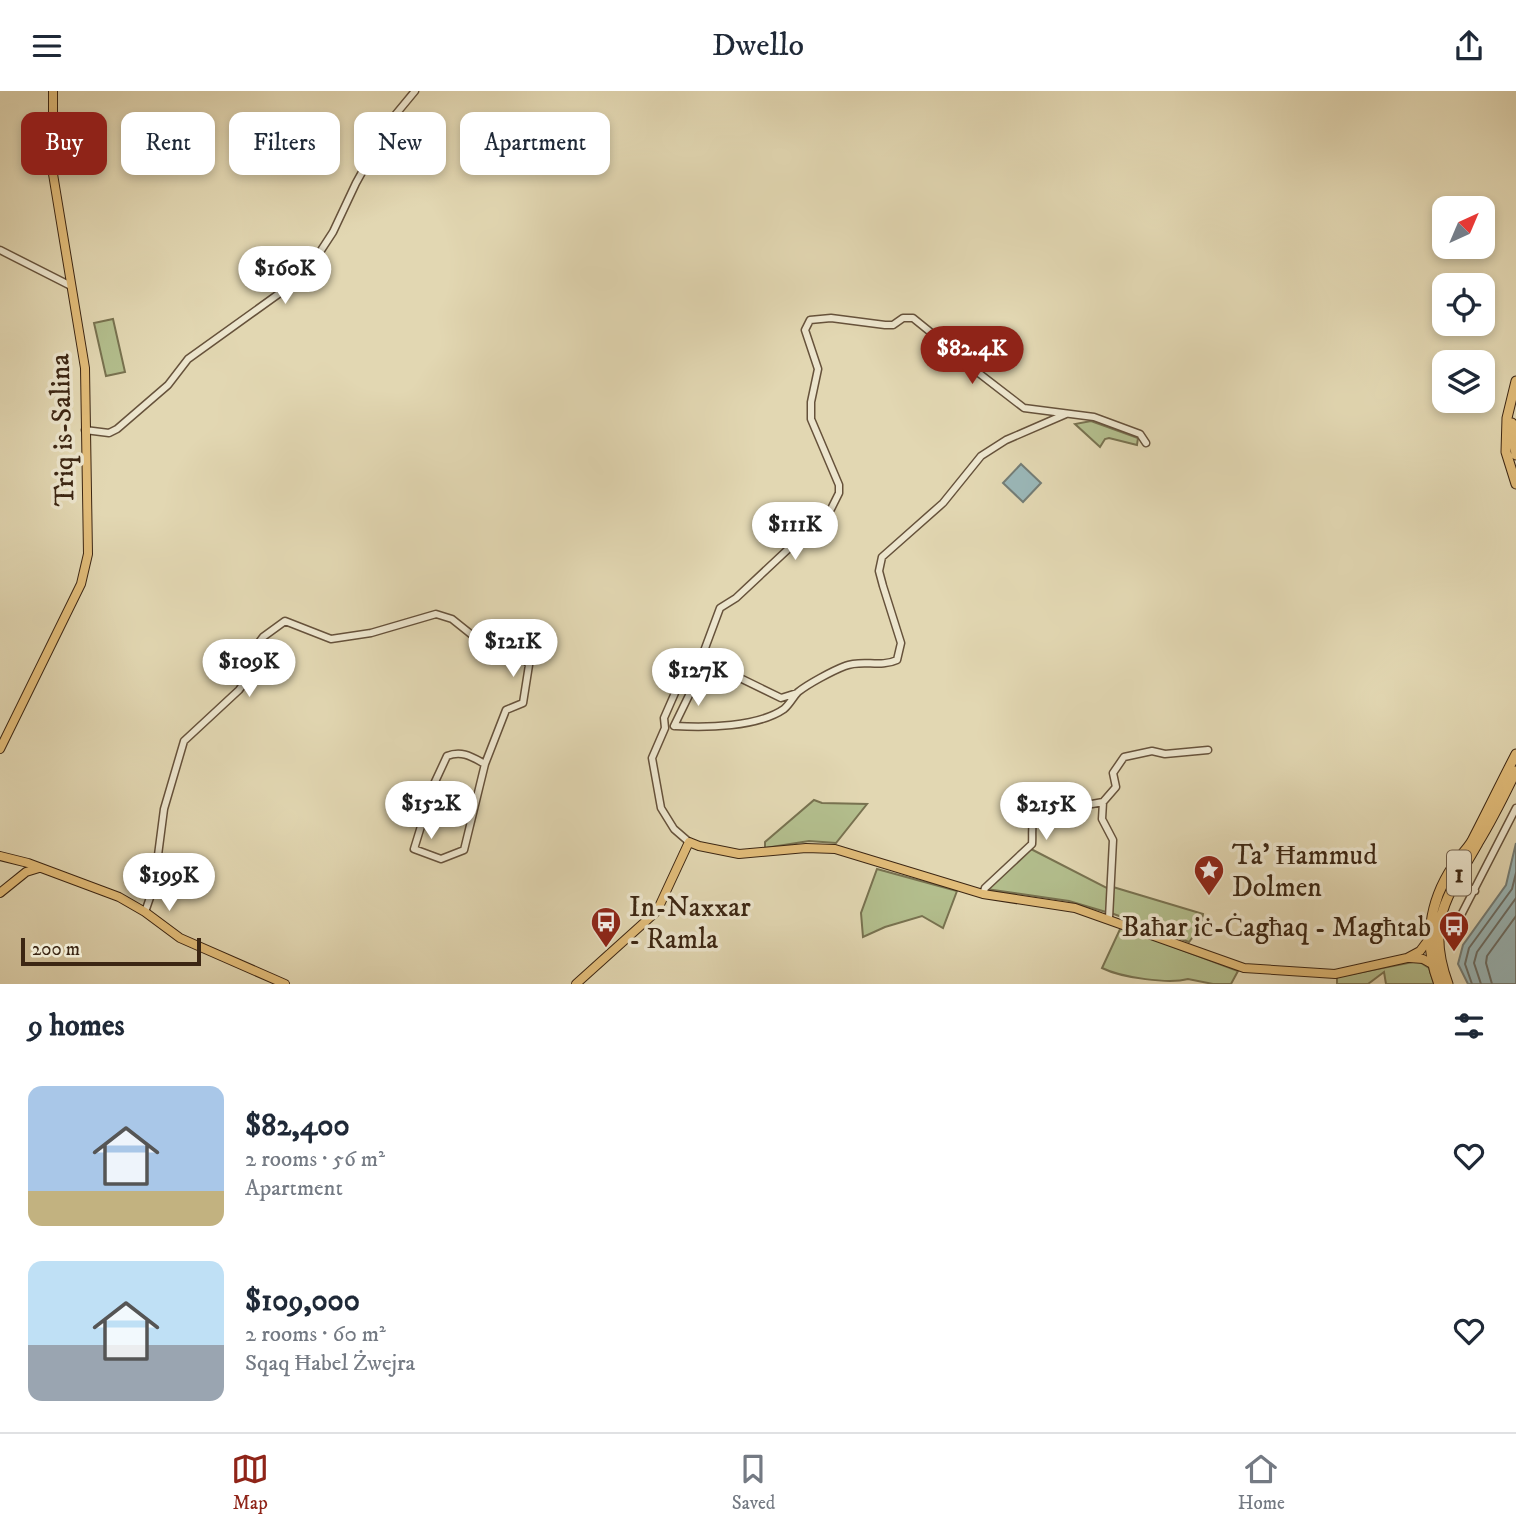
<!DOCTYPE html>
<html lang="en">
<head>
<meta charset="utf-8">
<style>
	body { margin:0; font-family:"IM FELL DW Pica",serif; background:#f6f6f7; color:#1f2937; height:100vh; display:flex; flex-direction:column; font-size:26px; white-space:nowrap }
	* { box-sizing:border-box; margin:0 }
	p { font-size:23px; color:#747a83 }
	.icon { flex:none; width:38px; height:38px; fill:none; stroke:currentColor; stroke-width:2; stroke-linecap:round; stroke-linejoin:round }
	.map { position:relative; height:893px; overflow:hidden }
	.sheet { display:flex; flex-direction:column; background:#fff; flex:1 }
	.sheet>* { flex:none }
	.top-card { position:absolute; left:21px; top:21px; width:700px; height:63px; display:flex; gap:14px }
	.needle { width:46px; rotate:44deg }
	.controls { position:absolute; left:1432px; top:105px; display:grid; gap:14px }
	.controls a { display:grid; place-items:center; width:63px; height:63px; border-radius:14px; background:#fff; box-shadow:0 4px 10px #0003; font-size:35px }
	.scale { position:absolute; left:21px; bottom:18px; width:180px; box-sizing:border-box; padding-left:7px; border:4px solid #3c2613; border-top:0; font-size:19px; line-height:24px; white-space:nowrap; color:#3c2613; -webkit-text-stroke:5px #ece5cd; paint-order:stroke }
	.price { position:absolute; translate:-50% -60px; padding:0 16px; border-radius:24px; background:#fff; color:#222; font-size:23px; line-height:46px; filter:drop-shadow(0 2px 4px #0008) }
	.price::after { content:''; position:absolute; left:50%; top:42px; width:21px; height:16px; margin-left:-10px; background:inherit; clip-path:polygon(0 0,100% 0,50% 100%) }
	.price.current { background:#8f2418; color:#fff }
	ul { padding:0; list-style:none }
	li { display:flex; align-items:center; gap:21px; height:175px; padding:0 28px }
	li span { display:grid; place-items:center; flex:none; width:196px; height:140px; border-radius:14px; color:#555 }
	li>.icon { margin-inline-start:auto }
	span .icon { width:84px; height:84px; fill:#fffc; stroke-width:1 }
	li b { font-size:30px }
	h2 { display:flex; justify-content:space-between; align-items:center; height:84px; padding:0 28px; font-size:30px }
	.chip { padding:0 24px; border-radius:14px; background:#fff; box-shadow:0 4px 10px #0003; font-size:24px; line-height:63px }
	.chip.current { background:#8f2418; color:#fff }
	header { display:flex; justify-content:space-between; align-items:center; height:91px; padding:0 28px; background:#fff; font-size:32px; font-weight:600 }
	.dock { display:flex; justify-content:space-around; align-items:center; height:98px; border-top:2px solid #e0e1e3; background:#fff; font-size:19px; color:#747a83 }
	.dock a { display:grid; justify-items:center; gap:4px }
	.dock .current { color:#8f2418 }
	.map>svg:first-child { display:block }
	.green { fill:#b3be8d; stroke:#787250; stroke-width:2 }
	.water { fill:#9ab7b8; stroke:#747d76; stroke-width:2 }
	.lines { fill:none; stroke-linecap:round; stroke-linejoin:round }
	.shore { stroke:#6b6e66; stroke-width:2 }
	.minor-casing { stroke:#66523b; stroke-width:9 }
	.major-casing { stroke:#3c2613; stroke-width:10 }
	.highway-casing { stroke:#3c2613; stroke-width:11 }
	.minor { stroke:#ece5cd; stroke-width:6 }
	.major { stroke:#e1bc79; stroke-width:8 }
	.highway { stroke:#e1bc79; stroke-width:9 }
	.labels { text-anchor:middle; stroke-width:7; stroke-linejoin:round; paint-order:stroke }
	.shield { fill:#ece5cd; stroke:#715f4b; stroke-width:2 }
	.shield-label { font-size:26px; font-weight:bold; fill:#3c2613 }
	.street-label { font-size:28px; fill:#3c2613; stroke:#ece5cd }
	.poi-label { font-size:28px; fill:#3c2613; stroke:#ece5cd; text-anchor:start }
</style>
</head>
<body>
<header><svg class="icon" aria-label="menu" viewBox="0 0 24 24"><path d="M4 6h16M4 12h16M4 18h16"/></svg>Dwello<svg class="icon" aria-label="share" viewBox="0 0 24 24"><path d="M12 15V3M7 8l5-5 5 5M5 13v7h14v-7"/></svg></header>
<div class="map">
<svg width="1516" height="893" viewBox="0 0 1516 893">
	<rect width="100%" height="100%" fill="#e2d7b2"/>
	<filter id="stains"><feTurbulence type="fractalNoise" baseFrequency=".00286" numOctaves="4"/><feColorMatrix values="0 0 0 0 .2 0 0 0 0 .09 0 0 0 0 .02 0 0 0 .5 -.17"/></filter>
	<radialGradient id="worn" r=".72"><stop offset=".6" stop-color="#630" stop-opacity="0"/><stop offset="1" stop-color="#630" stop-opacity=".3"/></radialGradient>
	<path class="green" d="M113 228 125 281 106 285 94 232Z
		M1091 330 1138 347 1137 354 1109 347 1105 348 1100 356 1075 333Z
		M814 709 822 712 867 713 836 752 809 750 765 757V751Z
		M1029 757 1109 798 1108 818 1106 821 1069 810 986 798Z
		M877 778 957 800 943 837 922 825 885 836 863 846 861 822Z
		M1113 796 1203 823 1201 835 1189 851 1111 822Z
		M1121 836 1238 880 1231 893H1213L1188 888C1169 893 1122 887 1102 877Z
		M1418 870 1429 877 1434 893H1386L1384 881 1368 893H1337V886Z"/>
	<path class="water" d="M1021 373 1041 392 1023 411 1003 392Z
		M1516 752V893H1468L1458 873 1463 854 1506 794Z"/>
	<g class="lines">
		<path class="shore" d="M1472 893 1465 873 1469 857 1512 798 1516 782
			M1481 893 1474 872 1477 861 1516 807
			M1492 893 1486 872 1487 865 1516 825"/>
		<g class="minor-casing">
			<path id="minor" d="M0 159 71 195
				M85 339 109 342 117 338 168 294 188 268 305 184 333 141 356 92 391 29 415 0
				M674 635 694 594 701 568 781 607 797 602
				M675 635C706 637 758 636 784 618 790 613 793 606 798 601 808 593 832 580 845 575 862 568 880 577 897 569L901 552 883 495 879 480 882 466 943 412 981 365 1006 349 1066 323
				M689 751 674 738 661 717 652 667 665 637 664 627 678 595 689 577 701 568 720 517 736 507 831 418 839 402V394L811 328V311L818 278 805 239 810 229 831 227 885 234H893L903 227H913L955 261 967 273 1024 317 1094 326 1140 343 1146 352
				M1454 790 1475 800
				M983 803 985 797 1032 753C1033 742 1030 732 1037 723L1103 711
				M145 821 154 795 164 718 184 650 239 599 252 581 254 558 263 546 285 530 331 548 371 542 436 523 452 528 477 548 523 566 529 574 523 612 506 619 485 673 464 759 441 768 414 758 434 693 447 665C462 659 472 666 485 673
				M1109 827 1113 749 1102 728 1103 711 1116 696 1113 682 1124 666 1152 660 1165 663 1208 659
				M1457 832 1516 717"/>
		</g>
		<g class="major-casing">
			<path id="major" d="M0 658 81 493 88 463 85 277 53 83V0
				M0 765 28 772 119 806 145 821 180 847 285 893
				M0 802 26 781 39 777
				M1410 867 1423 868 1432 873
				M576 893 657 820 689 751 699 755 739 763 806 757 835 758 983 803 1075 817 1244 877 1335 883 1407 867 1420 860 1429 848"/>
		</g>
		<g class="highway-casing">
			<path id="highway" d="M1516 290 1507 327 1506 361 1516 393
				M1512 332 1516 364
				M1439 893C1423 853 1429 811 1453 775 1458 766 1467 759 1472 750 1487 721 1501 692 1516 663
				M1448 893C1425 830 1448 805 1478 752 1492 729 1504 705 1516 680"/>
		</g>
		<use href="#minor" class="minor"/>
		<use href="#major" class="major"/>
		<use href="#highway" class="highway"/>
	</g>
	<defs>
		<g id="sight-pin" transform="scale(1.575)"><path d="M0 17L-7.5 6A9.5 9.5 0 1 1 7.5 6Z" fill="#8f2418" stroke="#ece5cd"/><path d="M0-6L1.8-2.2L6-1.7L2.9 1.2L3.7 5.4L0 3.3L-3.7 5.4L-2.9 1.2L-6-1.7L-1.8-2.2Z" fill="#fff"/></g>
		<g id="bus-pin" transform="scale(1.575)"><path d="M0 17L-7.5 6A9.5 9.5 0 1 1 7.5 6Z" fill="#8f2418" stroke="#ece5cd"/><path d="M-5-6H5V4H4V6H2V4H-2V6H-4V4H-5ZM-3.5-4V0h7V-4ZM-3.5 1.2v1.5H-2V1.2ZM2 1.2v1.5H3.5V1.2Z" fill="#fff"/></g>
	</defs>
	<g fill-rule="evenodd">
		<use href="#sight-pin" x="1209" y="779"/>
		<use href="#bus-pin" x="606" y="831"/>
		<use href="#bus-pin" x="1454" y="835"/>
	</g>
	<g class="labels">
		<rect class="shield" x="1447" y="759.5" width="24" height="45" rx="5"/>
		<g class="shield-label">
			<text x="1459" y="791">1</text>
		</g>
		<g class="street-label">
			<text transform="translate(61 339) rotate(-92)" y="10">Triq is-Salina</text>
		</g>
		<g class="poi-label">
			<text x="1232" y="773">Ta’ Ħammud<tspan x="1232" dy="32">Dolmen</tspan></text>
			<text x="629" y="825">In-Naxxar<tspan x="629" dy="32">- Ramla</tspan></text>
			<text x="1431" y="845" text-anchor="end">Baħar iċ-Ċagħaq - Magħtab</text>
		</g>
	</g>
	<rect width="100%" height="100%" filter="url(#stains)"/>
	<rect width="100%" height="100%" fill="url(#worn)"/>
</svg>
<div class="controls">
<a><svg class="needle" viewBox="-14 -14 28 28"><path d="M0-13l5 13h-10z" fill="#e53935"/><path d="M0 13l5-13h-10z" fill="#747a83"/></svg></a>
<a><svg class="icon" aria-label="locate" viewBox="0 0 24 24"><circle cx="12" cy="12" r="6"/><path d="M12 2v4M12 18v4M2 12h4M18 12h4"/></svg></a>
<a><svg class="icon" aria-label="layers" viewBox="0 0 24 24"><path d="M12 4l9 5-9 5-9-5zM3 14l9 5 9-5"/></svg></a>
</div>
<div class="scale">200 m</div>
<b class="price" style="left:285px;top:215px">$160K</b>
<b class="price current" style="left:972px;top:295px">$82.4K</b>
<b class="price" style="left:795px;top:471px">$111K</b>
<b class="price" style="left:513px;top:588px">$121K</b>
<b class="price" style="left:249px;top:608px">$109K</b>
<b class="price" style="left:698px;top:617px">$127K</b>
<b class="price" style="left:431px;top:750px">$152K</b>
<b class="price" style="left:1046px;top:751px">$215K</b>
<b class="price" style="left:169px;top:822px">$199K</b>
<div class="top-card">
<a class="chip current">Buy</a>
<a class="chip">Rent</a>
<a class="chip">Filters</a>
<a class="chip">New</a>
<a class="chip">Apartment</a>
</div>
</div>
<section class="sheet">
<h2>9 homes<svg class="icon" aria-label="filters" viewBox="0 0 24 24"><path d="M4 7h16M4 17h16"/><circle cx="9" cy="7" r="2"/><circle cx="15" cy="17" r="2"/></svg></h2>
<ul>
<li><span style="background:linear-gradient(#a9c7e8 75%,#c2b280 0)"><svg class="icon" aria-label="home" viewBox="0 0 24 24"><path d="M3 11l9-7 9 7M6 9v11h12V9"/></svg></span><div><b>$82,400</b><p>2 rooms · 56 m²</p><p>Apartment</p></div><svg class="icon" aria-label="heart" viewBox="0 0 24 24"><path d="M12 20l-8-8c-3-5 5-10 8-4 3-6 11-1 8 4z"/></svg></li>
<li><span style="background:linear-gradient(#bfe0f5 60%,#9aa5b1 0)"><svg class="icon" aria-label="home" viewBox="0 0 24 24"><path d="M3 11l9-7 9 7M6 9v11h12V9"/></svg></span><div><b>$109,000</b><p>2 rooms · 60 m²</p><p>Sqaq Ħabel Żwejra</p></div><svg class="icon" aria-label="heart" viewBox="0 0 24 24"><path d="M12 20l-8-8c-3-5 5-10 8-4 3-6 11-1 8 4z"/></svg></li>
</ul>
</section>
<nav class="dock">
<a class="current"><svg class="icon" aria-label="map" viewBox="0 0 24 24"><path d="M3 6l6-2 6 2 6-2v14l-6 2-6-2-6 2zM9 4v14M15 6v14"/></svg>Map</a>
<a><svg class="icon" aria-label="saved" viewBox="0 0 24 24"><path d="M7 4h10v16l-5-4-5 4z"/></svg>Saved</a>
<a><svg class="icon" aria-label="home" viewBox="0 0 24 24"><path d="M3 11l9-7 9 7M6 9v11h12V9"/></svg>Home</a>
</nav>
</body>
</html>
